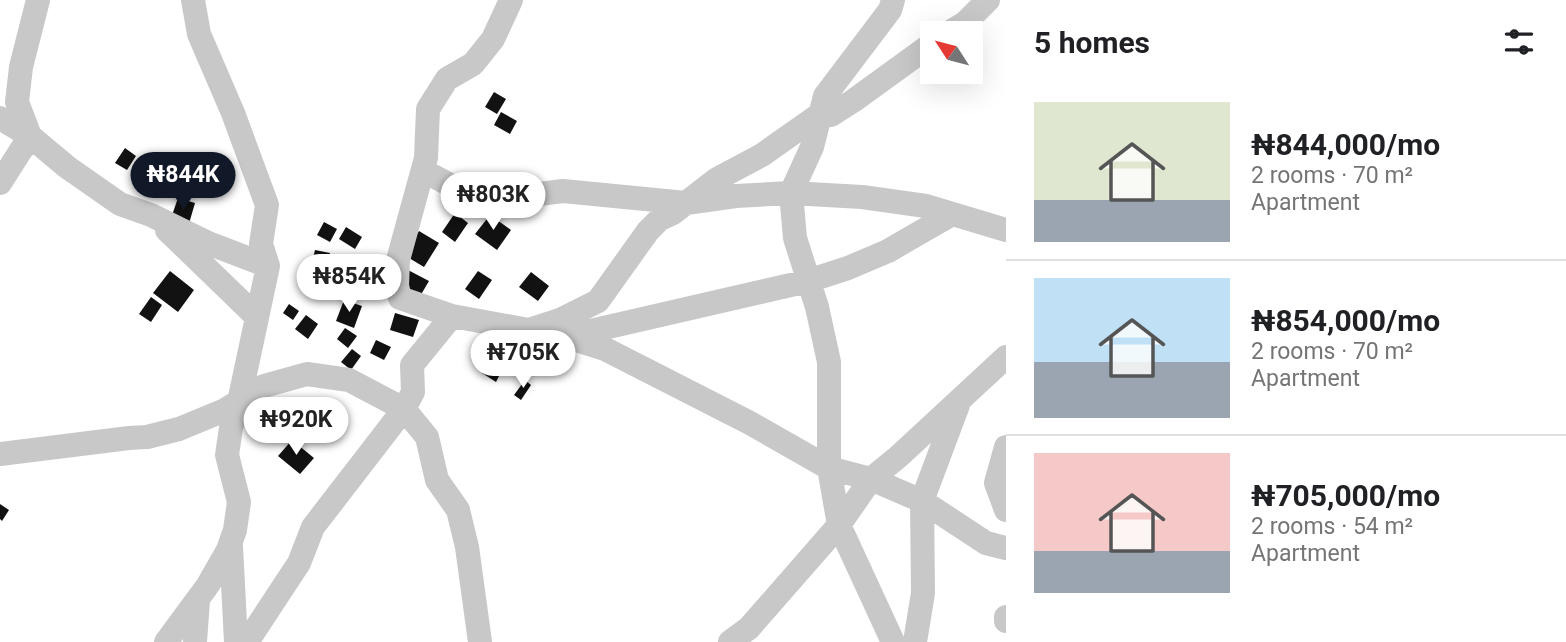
<!DOCTYPE html>
<html lang="en">
<head>
<meta charset="utf-8">
<style>
	body { margin:0; font-family:Roboto,sans-serif; background:#f6f6f6; color:#202124; height:100vh; display:flex; flex-direction:column; font-size:26px; white-space:nowrap }
	* { box-sizing:border-box; margin:0 }
	p { font-size:23px; color:#757577 }
	.icon { flex:none; width:38px; height:38px; fill:none; stroke:currentColor; stroke-width:2; stroke-linecap:round; stroke-linejoin:round }
	.map { position:relative; flex:1; overflow:hidden }
	.drawer { display:flex; flex-direction:column; background:#fff; width:560px }
	.drawer>* { flex:none }
	.needle { width:46px; rotate:306deg }
	.buttons { position:absolute; left:920px; top:21px; display:grid; gap:14px }
	.buttons a { display:grid; place-items:center; width:63px; height:63px; border-radius:0px; background:#fff; box-shadow:0 7px 28px #0002; font-size:35px }
	.price { position:absolute; translate:-50% -60px; padding:0 16px; border-radius:24px; background:#fff; color:#222; font-size:23px; line-height:46px; filter:drop-shadow(0 2px 4px #0008) }
	.price::after { content:''; position:absolute; left:50%; top:42px; width:21px; height:16px; margin-left:-10px; background:inherit; clip-path:polygon(0 0,100% 0,50% 100%) }
	.price.on { background:#111827; color:#fff }
	ul { padding:0; list-style:none }
	li { display:flex; align-items:center; gap:21px; height:175px; padding:0 28px }
	li+li { border-top:2px solid #e0e0e0 }
	li span { display:grid; place-items:center; flex:none; width:196px; height:140px; border-radius:0px; color:#555 }
	li>.icon { margin-inline-start:auto }
	span .icon { width:84px; height:84px; fill:#fffc; stroke-width:1 }
	li b { font-size:30px }
	h2 { display:flex; justify-content:space-between; align-items:center; height:84px; padding:0 28px; font-size:30px }
	main { display:flex; flex:1; min-height:0 }
	.map>svg:first-child { display:block }
	.building { fill:#121212 }
	.lines { fill:none; stroke-linecap:round; stroke-linejoin:round }
	.minor { stroke:#c8c8c8; stroke-width:24 }
</style>
</head>
<body>
<main>
<div class="map">
<svg width="1006" height="642" viewBox="0 0 1006 642">
	<rect width="100%" height="100%" fill="#fff"/>
	<path class="building" d="M494 92 506 99 497 114 485 107Z
		M501 112 517 121 510 134 494 125Z
		M125 148 136 156 127 170 115 163Z
		M178 198 195 203 188 227 170 221Z
		M455 213 468 223 455 242 442 232Z
		M490 215 511 230 497 250 475 234Z
		M324 222 337 229 330 242 317 235Z
		M346 227 362 237 355 249 339 239Z
		M419 231 439 243 424 267 404 255Z
		M315 250 330 253 327 269 311 266Z
		M364 270 381 275 377 291 359 287Z
		M408 270 429 281 419 298 399 287Z
		M170 271 194 290 178 312 153 293Z
		M478 271 492 280 479 299 465 289Z
		M531 272 549 286 538 301 519 287Z
		M151 297 162 305 151 322 139 314Z
		M344 300 362 306 354 328 336 321Z
		M289 304 299 311 293 320 283 313Z
		M395 313 419 320 413 337 390 330Z
		M306 315 318 324 308 339 295 329Z
		M345 328 357 336 348 348 337 339Z
		M499 338 514 349 505 361 491 349Z
		M376 340 391 347 384 360 370 353Z
		M531 341 547 351 539 363 523 352Z
		M352 349 361 356 351 370 341 362Z
		M485 367 499 376 496 382 482 373Z
		M525 380 531 385 521 400 514 395Z
		M292 440 314 458 300 474 278 456Z
		M0 504 9 510 2 521 0 519Z"/>
	<g class="lines">
		<path class="minor" d="M511 0 493 39 473 64 447 79 428 109 426 158 398 260 397 286 400 298 452 316 567 337 605 349 750 423 829 468 871 479 922 501 986 543 1006 548
			M893 0 890 10 825 96 812 147 791 193 795 238 817 307 829 362V468L839 525 893 642
			M948 33 965 23 988 0
			M0 118 30 136 67 167 120 204 151 215 208 243 268 266
			M30 136 17 102 21 67 38 0
			M424 171 467 194 523 196 563 191 686 203 736 196 791 193 862 197 926 206 1006 230
			M0 183 30 136
			M167 230 257 317
			M532 329 560 320 598 301 648 231 660 219 673 213 717 179 762 155 823 112 831 115 853 101 933 43
			M569 336 808 281 848 268 888 251 952 214
			M1006 447 996 483 1006 510
			M0 454 129 438 147 437 179 429 225 410 264 386 307 374 349 380 404 409 427 437 437 480 458 510 467 547 480 642
			M231 546 236 642
			M1006 617V621
			M166 642 208 585 228 550 235 530 239 502 227 455 231 428 239 402 268 266 261 244 267 205 233 113 199 34 193 0
			M195 642 198 600
			M247 642 299 563 313 527 404 409 413 392 412 365 452 316
			M730 642 749 628 839 525 871 479 898 457 1006 357
			M915 642 923 593 922 501 958 405"/>
	</g>
</svg>
<div class="buttons">
<a><svg class="needle" viewBox="-14 -14 28 28"><path d="M0-13l5 13h-10z" fill="#e53935"/><path d="M0 13l5-13h-10z" fill="#757577"/></svg></a>
</div>
<b class="price on" style="left:183px;top:212px">₦844K</b>
<b class="price" style="left:493px;top:232px">₦803K</b>
<b class="price" style="left:349px;top:314px">₦854K</b>
<b class="price" style="left:523px;top:390px">₦705K</b>
<b class="price" style="left:296px;top:457px">₦920K</b>
</div>
<section class="drawer">
<h2>5 homes<svg class="icon" aria-label="filters" viewBox="0 0 24 24"><path d="M4 7h16M4 17h16"/><circle cx="9" cy="7" r="2"/><circle cx="15" cy="17" r="2"/></svg></h2>
<ul>
<li><span style="background:linear-gradient(#dfe7d0 70%,#9aa5b1 0)"><svg class="icon" aria-label="home" viewBox="0 0 24 24"><path d="M3 11l9-7 9 7M6 9v11h12V9"/></svg></span><div><b>₦844,000/mo</b><p>2 rooms · 70 m²</p><p>Apartment</p></div></li>
<li><span style="background:linear-gradient(#bfe0f5 60%,#9aa5b1 0)"><svg class="icon" aria-label="home" viewBox="0 0 24 24"><path d="M3 11l9-7 9 7M6 9v11h12V9"/></svg></span><div><b>₦854,000/mo</b><p>2 rooms · 70 m²</p><p>Apartment</p></div></li>
<li><span style="background:linear-gradient(#f6c9c9 70%,#9aa5b1 0)"><svg class="icon" aria-label="home" viewBox="0 0 24 24"><path d="M3 11l9-7 9 7M6 9v11h12V9"/></svg></span><div><b>₦705,000/mo</b><p>2 rooms · 54 m²</p><p>Apartment</p></div></li>
</ul>
</section>
</main>
</body>
</html>
